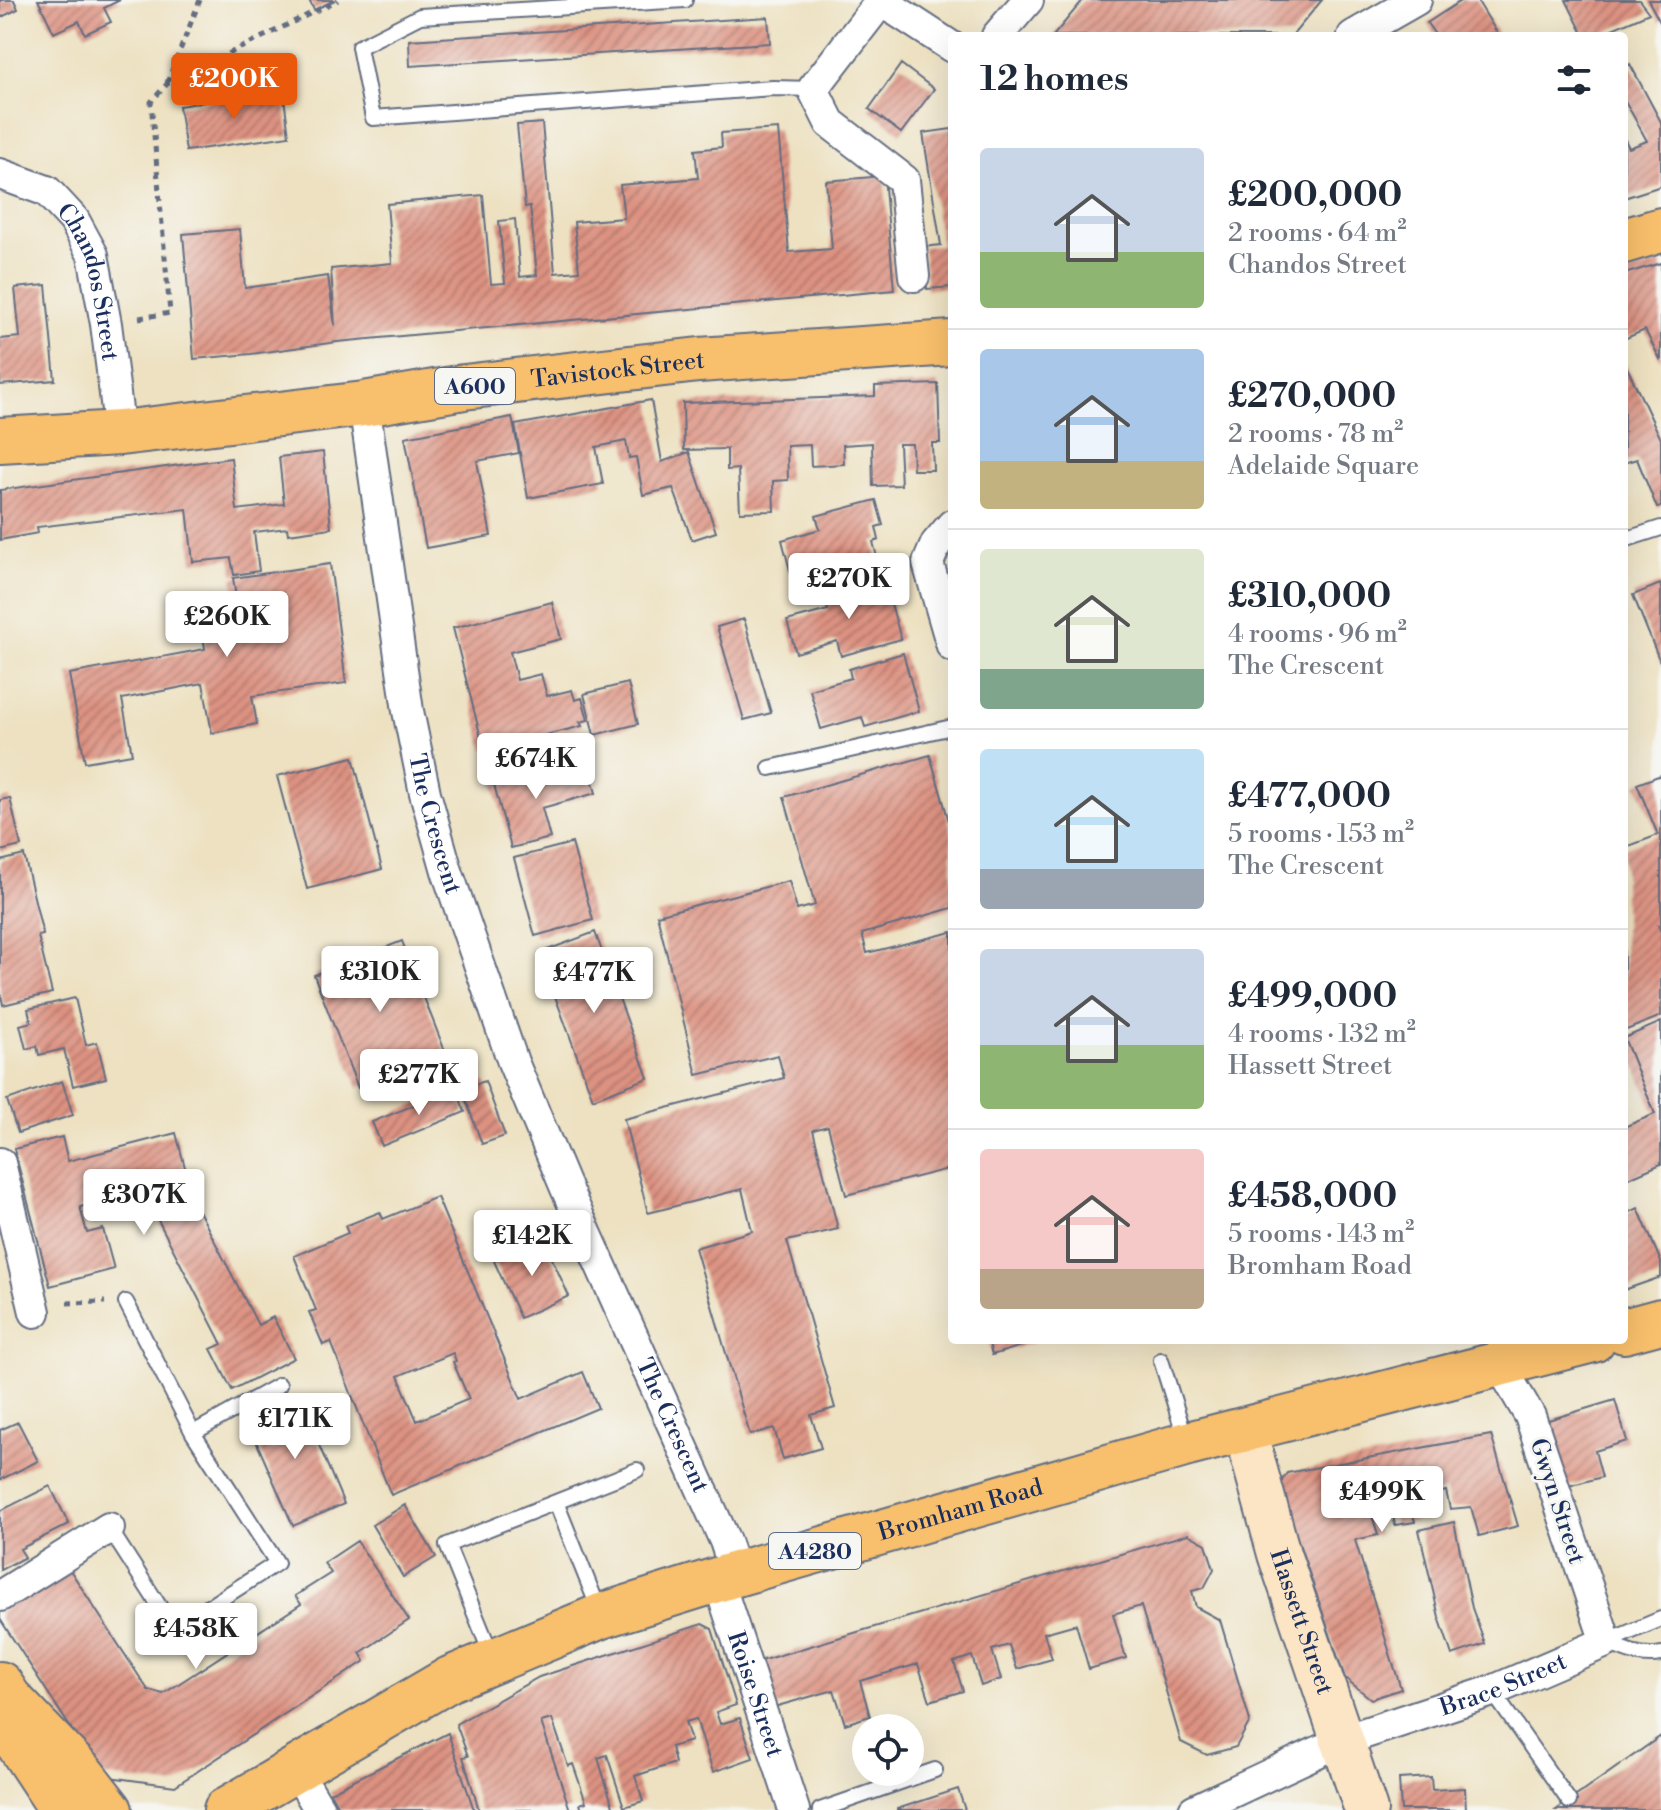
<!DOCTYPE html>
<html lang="en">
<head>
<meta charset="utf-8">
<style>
	body { margin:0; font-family:"Libre Bodoni",serif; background:#f6f6f7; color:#1f2937; height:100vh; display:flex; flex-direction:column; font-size:30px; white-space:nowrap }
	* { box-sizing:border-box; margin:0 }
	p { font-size:26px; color:#747a83 }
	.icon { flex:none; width:44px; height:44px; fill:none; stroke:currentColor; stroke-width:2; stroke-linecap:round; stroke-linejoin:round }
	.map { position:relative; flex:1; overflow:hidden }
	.details { position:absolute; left:948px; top:32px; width:680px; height:1312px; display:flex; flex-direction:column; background:#fff; border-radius:8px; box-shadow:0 8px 32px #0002 }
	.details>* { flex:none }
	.fabs { position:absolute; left:852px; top:1714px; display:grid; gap:16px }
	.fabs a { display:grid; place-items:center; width:72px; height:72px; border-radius:50%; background:#fff; box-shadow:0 8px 32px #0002; font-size:40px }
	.price { position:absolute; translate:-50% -68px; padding:0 18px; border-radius:8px; background:#fff; color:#222; font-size:26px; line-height:52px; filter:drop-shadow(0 2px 4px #0008) }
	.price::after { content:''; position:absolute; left:50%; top:48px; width:24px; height:18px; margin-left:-12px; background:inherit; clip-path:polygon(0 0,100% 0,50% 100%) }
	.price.current { background:#ea580c; color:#fff }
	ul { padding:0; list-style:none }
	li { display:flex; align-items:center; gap:24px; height:200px; padding:0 32px }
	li+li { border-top:2px solid #e0e1e3 }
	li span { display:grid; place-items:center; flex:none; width:224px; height:160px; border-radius:8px; color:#555 }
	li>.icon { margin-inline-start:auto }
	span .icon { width:96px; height:96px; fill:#fffc; stroke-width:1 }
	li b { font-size:34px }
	h2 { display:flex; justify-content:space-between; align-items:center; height:96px; padding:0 32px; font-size:34px }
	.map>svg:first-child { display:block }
	.building { fill:url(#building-hatch); fill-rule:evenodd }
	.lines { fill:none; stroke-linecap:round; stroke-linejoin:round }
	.lane-casing { stroke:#646d81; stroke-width:18 }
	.street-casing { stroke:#646d81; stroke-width:34 }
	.secondary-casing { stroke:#646d81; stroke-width:46 }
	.primary-casing { stroke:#646d81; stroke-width:48 }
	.path { stroke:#646d81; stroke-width:5; stroke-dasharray:6 6; stroke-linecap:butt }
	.lane { stroke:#fff; stroke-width:14 }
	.street { stroke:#fff; stroke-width:30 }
	.secondary { stroke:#fce5c4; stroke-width:42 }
	.primary { stroke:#f8bf6c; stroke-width:44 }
	.labels { text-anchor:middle; stroke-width:6; stroke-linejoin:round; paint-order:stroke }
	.shield { fill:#f6f6f2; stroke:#5d6b8a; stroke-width:2 }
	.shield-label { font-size:22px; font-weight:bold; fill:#1b2f5e }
	.street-label { font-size:24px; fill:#1b2f5e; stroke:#f6f6f2 }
</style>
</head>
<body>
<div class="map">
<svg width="1661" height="1810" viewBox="0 0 1661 1810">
	<defs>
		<pattern id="building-hatch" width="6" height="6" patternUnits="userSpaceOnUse" patternTransform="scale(2)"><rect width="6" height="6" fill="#dd9281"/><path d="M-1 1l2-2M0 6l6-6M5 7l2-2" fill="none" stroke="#b2786d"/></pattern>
	</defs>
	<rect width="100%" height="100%" fill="#f6f6f2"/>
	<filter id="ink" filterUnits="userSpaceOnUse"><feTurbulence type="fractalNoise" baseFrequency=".0125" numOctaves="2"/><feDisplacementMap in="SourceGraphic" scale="16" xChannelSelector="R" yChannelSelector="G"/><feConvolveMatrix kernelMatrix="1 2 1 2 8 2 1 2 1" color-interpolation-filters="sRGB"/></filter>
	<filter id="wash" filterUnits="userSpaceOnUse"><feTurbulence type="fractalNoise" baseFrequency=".006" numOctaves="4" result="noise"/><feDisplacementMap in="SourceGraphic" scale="32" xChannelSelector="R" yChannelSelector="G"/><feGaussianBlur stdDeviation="1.8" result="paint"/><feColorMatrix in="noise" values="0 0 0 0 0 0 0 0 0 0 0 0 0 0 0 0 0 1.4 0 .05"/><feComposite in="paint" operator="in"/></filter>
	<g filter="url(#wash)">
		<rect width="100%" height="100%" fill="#ede1c1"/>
		<g id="blocks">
			<path class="building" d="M0 0H14L18 9 0 18Z
				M38 0H120L104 8 111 22 85 34 79 21 54 33Z
				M309 0H335L314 10Z
				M1083 0H1322L1292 36H1053Z
				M1462 0H1477L1499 36H1436L1427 23Z
				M1566 0H1639L1649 13 1596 36H1584Z
				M1648 0H1661V24Z
				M768 17 770 43 410 66 409 40Z
				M901 64 934 89 901 133 869 109Z
				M1630 64 1661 122V186L1624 198V138L1629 148 1647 141 1624 99V68Z
				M283 90 289 136 186 151 179 106Z
				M542 123 555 273 579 271 574 222 624 218 620 185 698 178 695 150 722 147 721 133 778 129 789 252 832 249 826 181 884 176 894 290 337 342 251 354 194 359 183 234 240 229 245 288 328 276 335 326 331 269 392 263 387 204 483 195 491 284 505 283 499 221 515 219 520 277 537 275 530 206 525 207 517 125Z
				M952 129V287L927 289 923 247 941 245 923 133Z
				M1661 263V361L1645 330 1624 339V274Z
				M46 285 55 380 0 385V339L20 337 15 288Z
				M1624 361 1661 439V507L1657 508 1637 459 1624 463Z
				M938 384 940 443H932L933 470H913L912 444H899L901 485 873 486 872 443 843 445 844 464 811 466 810 445 787 446 788 480 773 481 774 511 740 512 738 469 727 470V449L684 450 683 403 875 396V386Z
				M651 400 662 462 689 452 716 532 692 540 673 488 643 495 636 457 629 458 626 441 596 447 603 484 528 498 515 425Z
				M512 417 519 453 477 461 491 536 426 548 405 437Z
				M323 452 331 528 288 534 287 528 254 532 259 571 234 575 231 558 193 562 187 509 37 527 38 533 0 540V490L231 458 237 510 284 504 279 457Z
				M876 500 883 525 876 527 879 540 873 542 879 564 834 577 830 564 791 574 782 540 820 529 816 516Z
				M330 564 346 683 252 696 257 724 212 733 203 683 122 699 132 754 85 762 69 674 205 649 200 614 238 609 233 578Z
				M884 579 901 639 841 656 837 641 796 653 787 621 828 610 824 595Z
				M1660 584 1661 588V664L1633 595Z
				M552 602 561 639 510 652 517 680 541 674 547 696 572 690 575 700 582 698 588 720 580 722 582 726 542 736 545 746 493 759 491 749 484 750 453 628Z
				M744 619 771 713 744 720 717 627Z
				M903 653 919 711 865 727 862 717 821 729 810 690 851 678 849 669Z
				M628 683 638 724 594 735 584 694Z
				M930 755 952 832V908L862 934 867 953 952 932V1168L846 1195 828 1126 813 1130 838 1229 787 1241 835 1408 811 1415 821 1448 783 1459 774 1428 750 1435 695 1248 752 1231 742 1189 648 1213 624 1119 784 1078 778 1055 697 1075 657 915 789 881 797 910 815 905 784 797Z
				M353 757 382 869 307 889 277 776Z
				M553 765 558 781 590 772 596 793 542 808 550 838 511 848 493 781Z
				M1661 775V924L1658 925 1661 932V1016L1624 1031V848L1658 835 1637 784Z
				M10 798 21 846 0 851V800Z
				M572 843 593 920 535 936 514 858Z
				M24 855 43 935 38 936 52 993 3 1005 0 990V861Z
				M595 932 648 1078 593 1099 539 953Z
				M402 941 446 1054 358 1088 314 975Z
				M75 998 86 1045 97 1042 106 1078 73 1086 64 1049 39 1055 37 1046 26 1049 20 1025 31 1022 28 1009Z
				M1661 1022V1164L1624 1180V1127L1655 1114 1624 1038Z
				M62 1081 73 1115 18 1133 7 1100Z
				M485 1081 505 1136 482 1144 462 1089Z
				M456 1088 465 1112 382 1146 372 1122Z
				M176 1133 188 1179 183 1180 258 1325 273 1317 294 1358 232 1390 211 1349 222 1344 143 1191 80 1207 87 1233 103 1229 114 1269 50 1286 14 1149 62 1137 68 1161Z
				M437 1197 521 1399 583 1372 598 1408 391 1495 331 1342 323 1345 309 1312 316 1310 294 1256 348 1233 345 1226 380 1212 383 1219ZM453 1353 456 1361 453 1362 469 1399 417 1421 398 1376Z
				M1638 1208 1661 1262V1277L1624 1290V1215Z
				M543 1239 569 1296 520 1318 494 1261Z
				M988 1340H1038V1341L992 1355Z
				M298 1396 344 1504 293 1526 246 1418Z
				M1615 1400 1627 1441 1595 1451 1602 1477 1565 1487 1545 1421Z
				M18 1422 38 1461 0 1480V1430Z
				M1491 1435 1518 1526 1479 1536 1471 1507 1450 1509 1446 1491 1409 1500 1415 1522 1395 1525 1390 1502 1383 1504 1384 1512 1372 1515 1378 1535 1355 1540 1401 1689 1371 1699 1345 1678 1279 1485 1287 1473Z
				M50 1486 69 1524 20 1549 25 1557 0 1570V1511Z
				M405 1505 436 1557 403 1577 372 1525Z
				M1454 1522 1472 1608 1485 1644 1452 1655 1439 1617 1419 1530Z
				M1188 1534 1206 1544 1214 1569 1204 1588 1192 1591 1196 1607 1220 1620 1250 1721 1236 1747 1207 1755 1181 1742 1141 1606 1113 1614 1126 1658 1089 1669 1076 1624 1044 1633 1052 1659 1017 1669 1009 1645 992 1650 1001 1679 981 1686 972 1656 954 1662 963 1691 930 1701 918 1664 860 1681 870 1716 845 1724 834 1690 774 1707 760 1661Z
				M357 1541 409 1620 360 1653 365 1661 175 1786 102 1776 0 1619V1611L68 1567 148 1690 163 1694 301 1604 295 1596 331 1573 324 1563Z
				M702 1624 712 1629 736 1705 716 1712 720 1724 740 1718 753 1758 713 1772 696 1719 685 1722 691 1741 671 1747 675 1763 635 1776 643 1801 624 1807 607 1755 598 1758 614 1810H582L580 1804 586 1802 573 1764 568 1766 552 1719 541 1722 570 1810H479L463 1757 468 1756 456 1724 539 1677Z
				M448 1733 474 1810H340L330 1792Z
				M1661 1736V1810H1556L1569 1801Z
				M1431 1777 1432 1790 1465 1788 1466 1810H1401L1399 1779Z
				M958 1789 965 1810H897V1809Z"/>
		</g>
	</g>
	<g filter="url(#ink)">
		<use href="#blocks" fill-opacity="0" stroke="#646d81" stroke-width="2"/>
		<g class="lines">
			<g class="lane-casing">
				<path id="lane" d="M685 0 420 16 359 47 373 118 773 88 813 89
					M1624 540 1661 528
					M770 768 952 727
					M1161 1360 1186 1440
					M193 1433 279 1385
					M556 1502 600 1612
					M109 1528 174 1629 277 1563 193 1433 126 1302
					M1606 1642 1661 1619
					M1606 1642C1624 1650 1641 1658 1661 1654
					M492 1656 447 1545 637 1470
					M1492 1691 1569 1801
					M820 1810 935 1770"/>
			</g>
			<g class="street-casing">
				<g id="street">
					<path d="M880 0 952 47"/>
					<path d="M881 1 813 89 830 123 904 180 914 276"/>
					<path d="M997 36 1028 0"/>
					<path d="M1353 36 1416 0"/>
					<path id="s1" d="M0 174 47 191 74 220 93 255 106 324 120 433"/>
					<path id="s2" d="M364 404 408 711 425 793 447 871 513 1062 565 1186 725 1541 736 1574"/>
					<path d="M952 525 936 544 928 563 952 646"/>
					<path d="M0 1163 35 1312"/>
					<path id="s3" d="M718 1580 794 1810"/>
					<path d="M0 1596 109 1528"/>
					<path d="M295 1768 320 1810"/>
					<path id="s4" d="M1194 1810 1341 1741 1492 1691 1606 1642 1530 1416 1500 1365"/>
				</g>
			</g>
			<g class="secondary-casing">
				<g id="secondary">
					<path id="s5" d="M1245 1430 1279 1554 1366 1810"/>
				</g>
			</g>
			<g class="primary-casing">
				<g id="primary">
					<path d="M1624 241 1661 230"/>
					<path id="s6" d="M0 440 120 433 364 404 464 387 699 360 952 343"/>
					<path d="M1624 1331 1661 1321"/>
					<path d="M0 1684 9 1698 83 1775 110 1810"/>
					<path d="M12 1716 17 1742 62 1810"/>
					<path id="s7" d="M226 1810 450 1679 601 1616 736 1574 1188 1444 1593 1340"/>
				</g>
			</g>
			<path class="path" d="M167 83 200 0
				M139 318 170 313 151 102 167 84 338 0
				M67 1303 105 1302"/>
			<use href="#lane" class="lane"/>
			<use href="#street" class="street"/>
			<use href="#secondary" class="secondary"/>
			<use href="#primary" class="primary"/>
		</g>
	</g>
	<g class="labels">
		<g class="shield">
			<rect x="435" y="368" width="80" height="36" rx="6"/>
			<rect x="769" y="1533" width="92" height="36" rx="6"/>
		</g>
		<g class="shield-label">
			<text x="475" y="394">A600</text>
			<text x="815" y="1559">A4280</text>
		</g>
		<g class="street-label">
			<text dy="8" stroke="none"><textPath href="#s1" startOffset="154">Chandos Street</textPath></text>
			<text dy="8" stroke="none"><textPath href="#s6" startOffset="622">Tavistock Street</textPath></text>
			<text dy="8" stroke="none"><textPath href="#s2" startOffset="426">The Crescent</textPath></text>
			<text dy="8" stroke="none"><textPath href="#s2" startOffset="1074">The Crescent</textPath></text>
			<text transform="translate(1558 1501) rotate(72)" y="8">Gwyn Street</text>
			<text dy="8" stroke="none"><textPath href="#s7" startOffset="798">Bromham Road</textPath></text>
			<text dy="8" stroke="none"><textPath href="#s5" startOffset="200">Hassett Street</textPath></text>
			<text dy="8" stroke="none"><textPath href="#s4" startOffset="334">Brace Street</textPath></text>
			<text dy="8" stroke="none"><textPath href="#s3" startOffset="120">Roise Street</textPath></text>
		</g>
	</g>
</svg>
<div class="fabs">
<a><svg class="icon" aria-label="locate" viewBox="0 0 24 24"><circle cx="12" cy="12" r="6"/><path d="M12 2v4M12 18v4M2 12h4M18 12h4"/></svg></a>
</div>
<b class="price current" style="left:234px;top:121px">£200K</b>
<b class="price" style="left:849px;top:621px">£270K</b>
<b class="price" style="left:227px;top:659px">£260K</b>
<b class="price" style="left:536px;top:801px">£674K</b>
<b class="price" style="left:380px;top:1014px">£310K</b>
<b class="price" style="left:594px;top:1015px">£477K</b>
<b class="price" style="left:419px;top:1117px">£277K</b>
<b class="price" style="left:144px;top:1237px">£307K</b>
<b class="price" style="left:532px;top:1278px">£142K</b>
<b class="price" style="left:295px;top:1461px">£171K</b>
<b class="price" style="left:1382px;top:1534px">£499K</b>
<b class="price" style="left:196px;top:1671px">£458K</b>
<section class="details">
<h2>12 homes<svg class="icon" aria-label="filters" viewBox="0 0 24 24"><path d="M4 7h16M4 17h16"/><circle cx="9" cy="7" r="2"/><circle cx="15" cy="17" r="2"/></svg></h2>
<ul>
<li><span style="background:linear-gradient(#c9d6e8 65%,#8fb573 0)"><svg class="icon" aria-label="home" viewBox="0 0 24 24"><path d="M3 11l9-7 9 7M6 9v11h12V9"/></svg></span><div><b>£200,000</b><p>2 rooms · 64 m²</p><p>Chandos Street</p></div></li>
<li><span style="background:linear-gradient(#a9c7e8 70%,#c2b280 0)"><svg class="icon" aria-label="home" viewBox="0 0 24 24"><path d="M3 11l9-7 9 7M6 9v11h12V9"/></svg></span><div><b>£270,000</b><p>2 rooms · 78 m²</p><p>Adelaide Square</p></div></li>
<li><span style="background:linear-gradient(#dfe7d0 75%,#7fa58c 0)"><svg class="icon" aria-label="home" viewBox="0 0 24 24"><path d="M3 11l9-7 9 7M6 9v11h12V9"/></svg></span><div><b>£310,000</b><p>4 rooms · 96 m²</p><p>The Crescent</p></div></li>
<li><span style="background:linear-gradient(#bfe0f5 75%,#9aa5b1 0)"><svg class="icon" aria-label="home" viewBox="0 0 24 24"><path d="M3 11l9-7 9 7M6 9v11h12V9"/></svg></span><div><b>£477,000</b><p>5 rooms · 153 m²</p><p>The Crescent</p></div></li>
<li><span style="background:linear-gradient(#c9d6e8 60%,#8fb573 0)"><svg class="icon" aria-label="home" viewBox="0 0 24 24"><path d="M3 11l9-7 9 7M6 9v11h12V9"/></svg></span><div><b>£499,000</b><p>4 rooms · 132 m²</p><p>Hassett Street</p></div></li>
<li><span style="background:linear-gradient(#f6c9c9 75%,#b9a48a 0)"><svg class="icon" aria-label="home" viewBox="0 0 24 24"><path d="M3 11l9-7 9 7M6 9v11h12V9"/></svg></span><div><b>£458,000</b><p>5 rooms · 143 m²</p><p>Bromham Road</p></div></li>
</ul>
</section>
</div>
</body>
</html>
